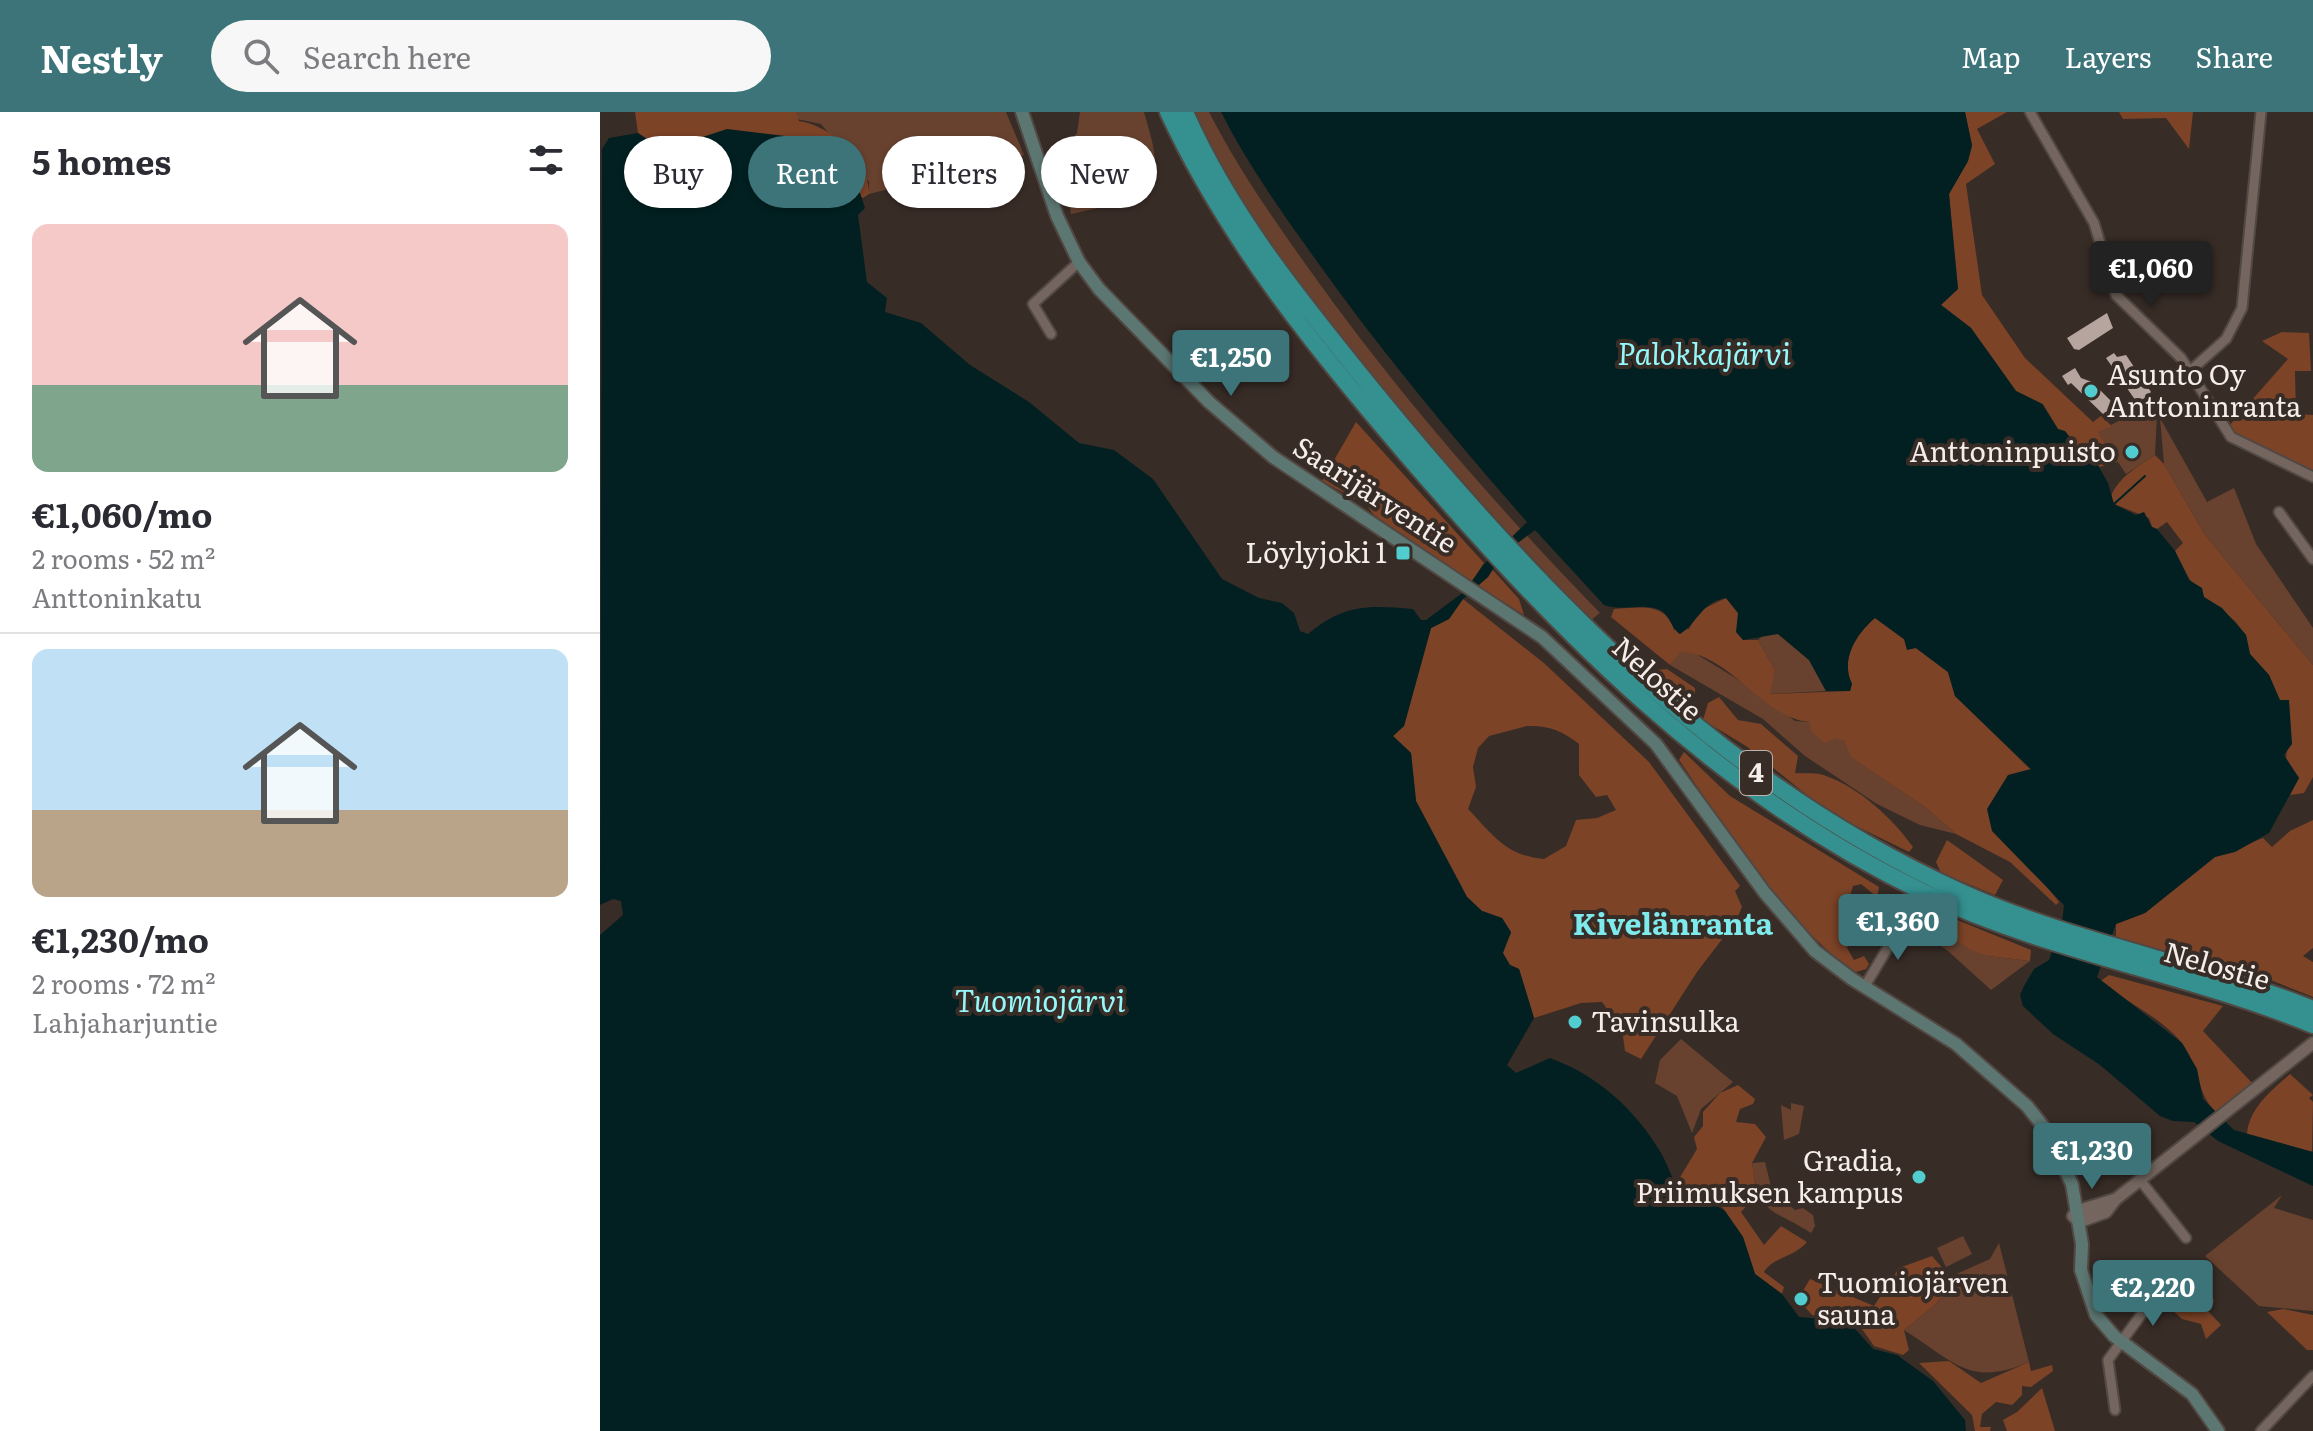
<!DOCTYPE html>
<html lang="en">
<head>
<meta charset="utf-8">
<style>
	body { margin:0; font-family:Literata,serif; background:#f7f7f7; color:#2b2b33; height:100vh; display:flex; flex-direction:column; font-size:30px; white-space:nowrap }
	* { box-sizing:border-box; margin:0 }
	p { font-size:26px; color:#7c7c81 }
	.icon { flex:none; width:44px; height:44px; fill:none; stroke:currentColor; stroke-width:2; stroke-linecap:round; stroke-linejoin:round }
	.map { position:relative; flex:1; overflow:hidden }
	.sheet { display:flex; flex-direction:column; background:#fff; width:600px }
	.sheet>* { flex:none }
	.top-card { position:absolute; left:24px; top:24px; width:760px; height:72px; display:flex; gap:16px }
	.price { position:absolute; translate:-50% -68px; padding:0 18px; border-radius:8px; background:#3d7479; color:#fff; font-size:26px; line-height:52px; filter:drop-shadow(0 2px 4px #0008) }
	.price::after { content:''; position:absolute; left:50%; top:48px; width:24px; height:18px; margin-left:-12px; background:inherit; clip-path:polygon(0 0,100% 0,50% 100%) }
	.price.on { background:#222; color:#fff }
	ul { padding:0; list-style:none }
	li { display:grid; align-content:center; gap:16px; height:424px; padding:0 32px }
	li+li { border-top:2px solid #e1e1e2 }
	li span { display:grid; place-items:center; height:248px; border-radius:16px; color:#555 }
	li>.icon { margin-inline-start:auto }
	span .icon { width:144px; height:144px; fill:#fffc; stroke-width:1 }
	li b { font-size:34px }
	h2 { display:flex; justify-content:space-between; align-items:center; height:96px; padding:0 32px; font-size:34px }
	.chip { padding:0 28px; border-radius:36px; background:#fff; box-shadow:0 2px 6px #0004; font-size:28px; line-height:72px }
	.chip.on { background:#3d7479; color:#fff }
	header { display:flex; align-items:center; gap:48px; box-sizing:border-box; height:112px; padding:0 40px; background:#3d7479; color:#fff }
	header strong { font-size:38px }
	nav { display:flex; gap:44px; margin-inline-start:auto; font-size:28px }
	.search { width:560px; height:72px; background:#f7f7f7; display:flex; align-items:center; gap:20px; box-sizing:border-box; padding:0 28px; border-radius:44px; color:#7c7c81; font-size:30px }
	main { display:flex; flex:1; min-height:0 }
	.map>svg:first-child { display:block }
	.green { fill:#68422f }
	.forest { fill:#7c4327; fill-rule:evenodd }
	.water { fill:#022021 }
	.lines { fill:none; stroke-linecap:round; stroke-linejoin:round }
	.stream { stroke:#022021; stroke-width:2 }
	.building { fill:#b5a59e }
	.minor-casing { stroke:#524843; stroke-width:13 }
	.tertiary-casing { stroke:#524843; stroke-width:15 }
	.secondary-casing { stroke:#524843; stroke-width:16 }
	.trunk-casing { stroke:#524843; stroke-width:20 }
	.minor { stroke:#74665f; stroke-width:9 }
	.tertiary { stroke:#74665f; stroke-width:11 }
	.secondary { stroke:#5c7672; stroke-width:12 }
	.trunk { stroke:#359090; stroke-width:16 }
	.poi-dot { fill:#52cdcf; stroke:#382c26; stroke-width:3 }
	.labels { text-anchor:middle; stroke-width:8; stroke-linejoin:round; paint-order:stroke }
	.shield { fill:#382c26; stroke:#bcb3ae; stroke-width:2 }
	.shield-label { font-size:26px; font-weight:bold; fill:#f5ede9 }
	.poi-label { font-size:28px; fill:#f5ede9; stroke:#382c26; text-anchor:start }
	.street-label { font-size:28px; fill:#f5ede9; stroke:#382c26 }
	.water-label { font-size:30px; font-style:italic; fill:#94f8fa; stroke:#382c26 }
	.neighbourhood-label { font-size:30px; font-weight:bold; fill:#7eeaec; stroke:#382c26 }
</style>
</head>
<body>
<header>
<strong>Nestly</strong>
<div class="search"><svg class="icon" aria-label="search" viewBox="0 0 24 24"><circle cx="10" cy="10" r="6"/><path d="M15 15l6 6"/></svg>Search here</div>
<nav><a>Map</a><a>Layers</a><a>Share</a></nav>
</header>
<main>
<section class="sheet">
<h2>5 homes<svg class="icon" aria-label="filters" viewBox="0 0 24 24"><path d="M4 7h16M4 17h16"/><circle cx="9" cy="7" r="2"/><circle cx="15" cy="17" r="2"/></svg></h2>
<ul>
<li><span style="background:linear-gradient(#f6c9c9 65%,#7fa58c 0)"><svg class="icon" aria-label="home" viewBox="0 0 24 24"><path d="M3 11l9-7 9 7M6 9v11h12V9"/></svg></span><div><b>€1,060/mo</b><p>2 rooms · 52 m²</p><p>Anttoninkatu</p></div></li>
<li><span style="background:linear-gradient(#bfe0f5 65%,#b9a48a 0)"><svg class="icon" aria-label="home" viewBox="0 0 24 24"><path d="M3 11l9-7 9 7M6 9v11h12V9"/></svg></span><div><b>€1,230/mo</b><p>2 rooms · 72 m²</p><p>Lahjaharjuntie</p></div></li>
</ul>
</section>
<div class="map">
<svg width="1713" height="1319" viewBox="0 0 1713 1319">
	<rect width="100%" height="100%" fill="#382c26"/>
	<path class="green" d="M196 0H406L424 43 269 82V70L221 12 197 7Z
		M480 0H544C552 29 563 57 547 85L471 102 462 39 477 21Z
		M595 0H609C638 57 676 111 714 164 800 284 897 395 1000 501L991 508C906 420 825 329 748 234 690 160 633 86 595 0Z
		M1557 301 1555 343 1526 362 1498 320 1524 306 1537 307Z
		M1560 306 1607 390 1634 376 1656 432 1713 516V553L1605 423 1564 352Z
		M1165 522H1178L1209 548 1226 579 1169 582 1175 558 1158 528Z
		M1079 540H1093L1155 578 1195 609 1210 610 1244 629 1252 645 1325 695 1356 722 1320 713 1277 692 1205 644 1163 607 1070 553Z
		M1317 786 1340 801 1335 809 1337 816 1388 844 1430 849 1391 878 1348 839 1309 811Z
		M1081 927 1133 970 1101 997 1092 1021 1077 984 1055 971 1060 948Z
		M1191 991 1204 994 1199 1022 1184 1028 1181 993 1191 998Z
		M1165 1050 1175 1091 1188 1092 1195 1098 1203 1096 1213 1103 1215 1114 1211 1121C1171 1095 1159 1105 1152 1051Z
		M1682 1083 1674 1096 1713 1108V1199L1659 1194 1605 1144Z
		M1363 1124 1372 1142 1346 1155 1337 1136Z
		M1399 1131 1429 1250C1369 1276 1354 1249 1304 1218L1336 1192 1353 1168 1352 1164 1390 1147Z"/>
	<path class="forest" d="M35 0H196L199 9C231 14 270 48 269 82L263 86 234 68 239 47 226 35C158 41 124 0 59 53L55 52 53 31 38 21Z
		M1365 0H1407L1377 17 1395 52 1366 72 1382 183 1425 246 1493 310 1501 304 1512 314 1498 320 1518 350 1499 355 1489 337 1476 333 1458 317 1443 292 1416 279 1371 216 1340 192 1358 177 1349 82 1368 49 1372 34Z
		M1519 0H1593L1589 37 1566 6 1523 7Z
		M1682 220 1709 221 1711 259H1695L1696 302 1713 303V358L1638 326 1629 314 1688 247 1662 229Z
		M756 310 884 451 872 470 774 403 766 393 722 369Z
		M1555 343 1564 352 1605 423 1713 553V665L1704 681 1690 683 1699 666 1686 649 1689 612 1669 563 1650 542 1646 523 1635 509 1604 485 1590 468 1575 439 1583 431 1567 410 1557 417 1552 415 1549 406 1514 392 1511 384C1519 365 1537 355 1555 343Z
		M892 457 919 487 924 503 877 473 888 465Z
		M1126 486 1138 501 1143 528H1158L1175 558 1170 582 1250 579 1252 572C1240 548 1256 522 1275 506L1348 560 1355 584 1431 658 1447 775 1459 790 1456 793 1410 750 1356 722 1325 695 1251 645 1244 629 1235 626 1225 631 1211 619 1210 610C1163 607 1129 540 1080 540L1070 553 1011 505 1014 497C1039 496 1065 489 1074 518L1089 517 1099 499Z
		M863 487 945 552 1049 650 1140 774 1135 779 1142 795 1136 809 1097 860 1041 947 1025 939 1022 917 1002 890 981 891 934 906 919 857 910 853 902 841 911 821 902 806 882 799 867 785 816 689 811 641 793 624 804 614 831 516 849 507ZM927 614C948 613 963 619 979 632V663L996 685 1007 683 1016 698 997 706 976 708 966 734 944 747C906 744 892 722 868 697L876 675 873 655 878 636 889 624Z
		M1067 557 1095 576V582L1058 573 1044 559Z
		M1119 585 1138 608 1161 612 1198 644 1195 661C1205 662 1217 660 1226 664 1260 676 1293 707 1313 735L1309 740 1254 713 1213 688 1146 634 1103 608 1108 591Z
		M1084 640 1130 684 1279 775 1277 785 1261 772 1253 774 1249 787 1280 793 1281 800 1256 814 1247 836 1254 848 1264 844 1269 852 1266 857 1256 860C1187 815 1126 716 1079 648Z
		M1713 708V836L1703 844 1713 850V885L1663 865 1516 827V812L1545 801 1615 745 1663 726 1672 735 1690 719Z
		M1347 728 1403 768 1395 783 1341 761 1336 750Z
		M1340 801 1431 838 1430 849 1388 844 1371 838 1337 816 1335 809Z
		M1509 863 1623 894 1603 919 1653 972 1616 1000C1597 982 1599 956 1584 934 1568 910 1523 887 1499 870Z
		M1690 962 1713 983 1709 986 1713 990 1712 1040 1647 1022C1649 996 1672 978 1690 962Z
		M1138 973 1155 987 1153 992 1140 997 1136 1010 1155 1012 1166 1025 1152 1051 1157 1083 1141 1100 1164 1133 1181 1114 1207 1130C1195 1145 1173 1145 1164 1160L1184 1175 1182 1182 1155 1162 1143 1125 1120 1092 1112 1086 1083 1085 1079 1067 1097 1037 1094 1025 1103 1014V1000L1120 981Z
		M1332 1144 1353 1168 1336 1192 1304 1218 1309 1238 1303 1243 1274 1234 1262 1217 1248 1208 1212 1203 1198 1187 1210 1167 1274 1194 1299 1156Z
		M1566 1173 1577 1185 1593 1187 1604 1180 1612 1182 1614 1190 1608 1199 1621 1213 1606 1227 1601 1212 1582 1207 1561 1188V1178Z
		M1683 1197 1713 1203V1238H1707L1667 1200Z
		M1349 1249 1381 1271 1429 1250 1431 1259 1452 1253 1453 1259 1431 1275 1422 1274V1283L1412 1293 1396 1290 1382 1302 1380 1315H1391L1390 1319H1375L1372 1303 1319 1251Z
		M1442 1276 1455 1319H1407L1403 1308 1417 1300Z"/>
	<path class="water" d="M621 0H1365L1372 33 1368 49 1349 82 1358 177 1341 193 1371 216 1416 279 1442 292 1458 317 1465 319 1476 333 1489 337 1508 371 1514 392 1536 403 1544 400 1552 415 1557 417 1575 439 1589 468 1602 476 1604 485 1622 496 1646 523 1650 542 1669 563 1680 588H1689L1692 632 1684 643 1699 666 1669 721 1635 740 1615 745 1545 801 1516 812 1497 865 1582 931 1597 957 1603 987 1634 1018 1713 1040V1074L1618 1029 1594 1010 1573 1009 1560 1004 1500 953 1453 922 1423 894 1420 883 1424 874 1434 857 1449 848 1462 811 1464 793 1392 719 1387 697 1408 663 1431 657 1355 584 1348 560 1316 536 1307 538 1304 527 1275 506C1256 522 1240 548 1252 572L1250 579H1226L1209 548 1178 522 1143 528 1136 520 1138 501 1126 486C1101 490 1098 511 1080 522 1070 515 1072 505 1060 498 1044 490 1021 500 1004 493L935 418 903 442 888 465 863 487 849 507 831 516 804 614 793 624 811 641 816 689 867 785 882 799 902 806 911 820 903 841 910 853 919 857 934 906 907 953 916 961 950 946C997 963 1035 997 1061 1041 1069 1055 1073 1071 1083 1085L1114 1092 1125 1099 1143 1125 1155 1162 1182 1182 1199 1205 1248 1209 1273 1237 1297 1243 1333 1269 1365 1308 1366 1319H0V823L23 803 21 789 13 787 0 793 2 37 9 26 38 21 53 31 55 52 59 53 78 33 127 17 185 24 206 29 213 36C225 36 233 35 239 47L234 68 242 72 249 70 259 78 265 96 258 103 267 170 287 186 285 200 321 211 370 253 429 290 479 331 514 338 553 367 622 467 659 486 682 491 694 501 700 519 708 522C744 492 768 493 813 497L821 508H826L865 479 883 453 927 410C849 321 774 231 706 134 675 91 645 47 621 0Z"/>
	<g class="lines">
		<path class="stream" d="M1514 392 1545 364"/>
	</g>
	<path class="building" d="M1507 201 1513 216 1479 238 1474 237 1467 226Z
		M1514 241 1517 245 1526 243 1551 280 1538 292 1506 246Z
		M1475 256 1481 266 1492 270 1516 294 1503 302 1471 271 1468 273 1462 264Z"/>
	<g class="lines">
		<g class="minor-casing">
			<path id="minor" d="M1430 0 1494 111 1516 183 1581 246 1631 325 1713 365
				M451 222 433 192 479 150
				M1590 259 1626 227 1642 196 1661 0
				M1679 400 1713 447
				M1265 874 1303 810
				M1540 1068 1586 1126
				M1515 1298 1508 1248 1546 1196 1549 1185
				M1661 1319 1713 1264"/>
		</g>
		<g class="tertiary-casing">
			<path id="tertiary" d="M1516 1087 1477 1099 1473 1104 1479 1110 1506 1100 1516 1087 1713 931"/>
		</g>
		<g class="secondary-casing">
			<path id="secondary" d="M422 0 457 104 479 150 499 177 609 290 673 345 942 525 1056 632 1165 781 1215 839 1252 867 1356 932 1427 994 1446 1018 1472 1072 1482 1132 1481 1158 1496 1203 1514 1224 1592 1282 1618 1319"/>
		</g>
		<g class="trunk-casing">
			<path id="trunk" d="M568 0C627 127 715 236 806 342 955 516 1115 680 1325 781 1449 840 1586 861 1713 913
				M585 0C629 101 700 188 768 272 933 475 1117 669 1359 779 1473 831 1597 851 1713 897"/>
		</g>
		<use href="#minor" class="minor"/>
		<use href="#tertiary" class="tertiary"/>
		<use href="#secondary" class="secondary"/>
		<use href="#trunk" class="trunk"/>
	</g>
	<g class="poi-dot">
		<circle cx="1491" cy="279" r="8"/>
		<circle cx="1532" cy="340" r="8"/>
		<rect x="795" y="433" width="16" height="16" rx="4"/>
		<circle cx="975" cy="910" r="8"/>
		<circle cx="1319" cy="1065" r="8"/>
		<circle cx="1201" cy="1187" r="8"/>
	</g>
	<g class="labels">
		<rect class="shield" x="1140" y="639" width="32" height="44" rx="6"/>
		<g class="shield-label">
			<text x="1156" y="670">4</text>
		</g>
		<g class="poi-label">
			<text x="1507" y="273">Asunto Oy<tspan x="1507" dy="32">Anttoninranta</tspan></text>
			<text x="1516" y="350" text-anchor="end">Anttoninpuisto</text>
			<text x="787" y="451" text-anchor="end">Löylyjoki 1</text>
			<text x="991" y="920">Tavinsulka</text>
			<text x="1303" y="1059" text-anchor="end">Gradia,<tspan x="1303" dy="32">Priimuksen kampus</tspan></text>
			<text x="1217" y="1181">Tuomiojärven<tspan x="1217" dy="32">sauna</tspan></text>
		</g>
		<g class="street-label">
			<text transform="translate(775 383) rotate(33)" y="10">Saarijärventie</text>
			<text transform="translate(1057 567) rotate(42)" y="10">Nelostie</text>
			<text transform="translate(1617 854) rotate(16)" y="10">Nelostie</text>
		</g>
		<g class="water-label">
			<text x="1104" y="253">Palokkajärvi</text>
			<text x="440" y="900">Tuomiojärvi</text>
		</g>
		<g class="neighbourhood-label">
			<text x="1073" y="823">Kivelänranta</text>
		</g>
	</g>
</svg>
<b class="price on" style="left:1551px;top:197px">€1,060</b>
<b class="price" style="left:631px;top:286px">€1,250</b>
<b class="price" style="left:1298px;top:850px">€1,360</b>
<b class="price" style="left:1492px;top:1079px">€1,230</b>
<b class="price" style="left:1553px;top:1216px">€2,220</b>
<div class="top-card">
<a class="chip">Buy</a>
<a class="chip on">Rent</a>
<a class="chip">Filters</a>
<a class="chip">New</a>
</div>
</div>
</main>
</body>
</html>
